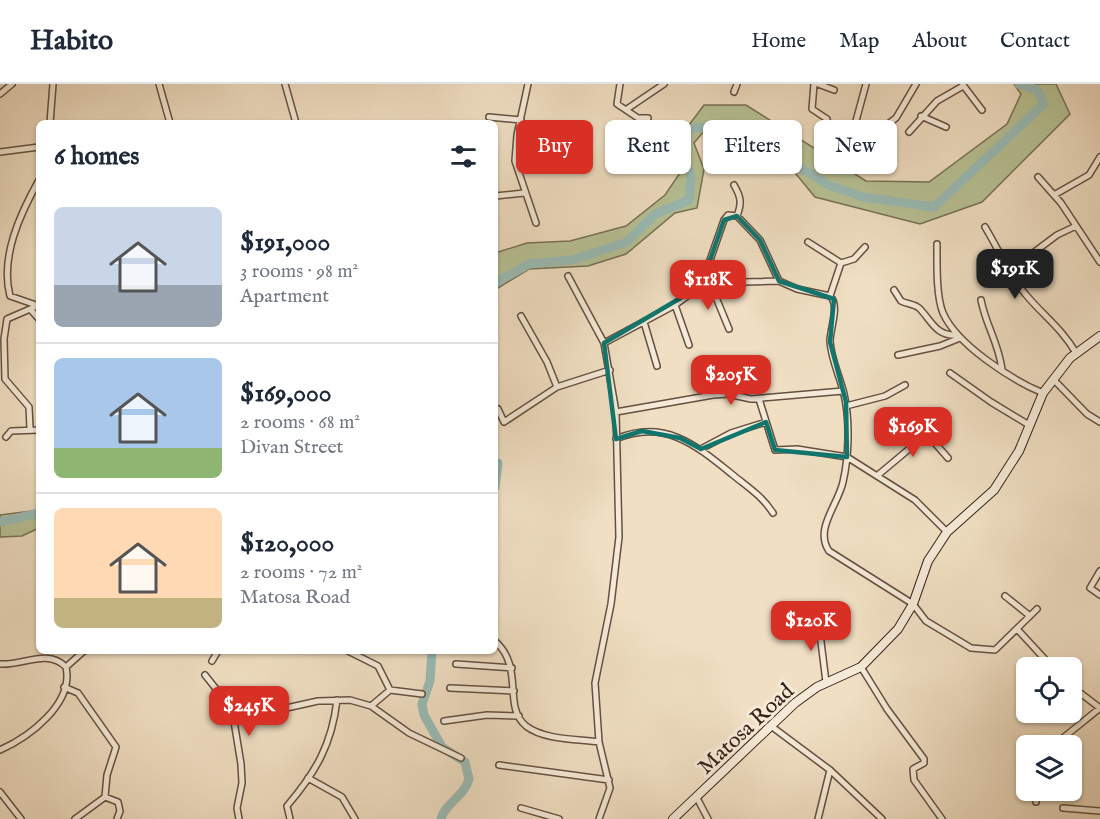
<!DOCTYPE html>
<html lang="en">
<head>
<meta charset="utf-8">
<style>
	body { margin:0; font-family:"IM FELL English",serif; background:#f2f2f3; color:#1f2937; height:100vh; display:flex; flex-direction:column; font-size:22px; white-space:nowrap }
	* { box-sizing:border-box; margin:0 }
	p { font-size:20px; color:#747a83 }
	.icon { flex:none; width:33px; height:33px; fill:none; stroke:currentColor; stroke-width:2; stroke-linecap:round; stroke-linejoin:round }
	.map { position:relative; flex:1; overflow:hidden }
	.drawer { position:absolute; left:36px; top:36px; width:462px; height:534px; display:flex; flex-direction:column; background:#fff; border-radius:9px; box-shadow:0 2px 4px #0004 }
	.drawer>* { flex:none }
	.top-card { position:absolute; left:516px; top:36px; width:494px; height:54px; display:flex; gap:12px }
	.tools { position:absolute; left:1016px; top:573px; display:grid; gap:12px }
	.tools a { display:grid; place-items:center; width:66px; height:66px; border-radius:9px; background:#fff; box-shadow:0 2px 4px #0004; font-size:30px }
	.price { position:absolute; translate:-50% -51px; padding:0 14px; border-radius:12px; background:#d93025; color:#fff; font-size:20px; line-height:39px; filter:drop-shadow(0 2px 3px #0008) }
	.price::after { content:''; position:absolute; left:50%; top:36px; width:18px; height:14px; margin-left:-9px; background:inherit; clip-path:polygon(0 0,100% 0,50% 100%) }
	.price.on { background:#222; color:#fff }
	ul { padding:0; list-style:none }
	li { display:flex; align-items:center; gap:18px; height:150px; padding:0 18px }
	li+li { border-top:2px solid #e0e1e3 }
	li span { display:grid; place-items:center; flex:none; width:168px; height:120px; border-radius:9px; color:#555 }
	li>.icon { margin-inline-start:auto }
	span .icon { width:72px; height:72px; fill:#fffc; stroke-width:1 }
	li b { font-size:26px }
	h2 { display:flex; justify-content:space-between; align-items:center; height:72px; padding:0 18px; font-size:26px }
	.chip { padding:0 21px; border-radius:9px; background:#fff; box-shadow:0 2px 4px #0004; font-size:21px; line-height:54px }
	.chip.on { background:#d93025; color:#fff }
	header { display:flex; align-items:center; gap:36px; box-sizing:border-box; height:84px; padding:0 30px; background:#fff; border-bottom:2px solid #e0e1e3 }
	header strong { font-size:28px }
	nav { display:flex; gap:33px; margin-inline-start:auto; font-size:21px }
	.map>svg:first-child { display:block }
	.green { fill:#b7c295; stroke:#777156; stroke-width:1.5 }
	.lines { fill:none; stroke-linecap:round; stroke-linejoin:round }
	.river { stroke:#9abcb6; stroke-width:9 }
	.street-casing { stroke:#655042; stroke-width:8 }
	.secondary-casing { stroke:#372017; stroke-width:10 }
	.street { stroke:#f5ead8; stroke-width:5 }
	.secondary { stroke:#f5ead8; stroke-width:8 }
	.marked { fill:none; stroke:#0f766e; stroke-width:4.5; stroke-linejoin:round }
	.labels { text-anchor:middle; stroke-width:6; stroke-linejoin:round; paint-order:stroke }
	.street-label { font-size:22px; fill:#372017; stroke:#f5ead8 }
</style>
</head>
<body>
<header>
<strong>Habito</strong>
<nav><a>Home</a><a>Map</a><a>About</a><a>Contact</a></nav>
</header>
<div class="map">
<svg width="1100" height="735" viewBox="0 0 1100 735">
	<rect width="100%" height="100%" fill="#f0dfc3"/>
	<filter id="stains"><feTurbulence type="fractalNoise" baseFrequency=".00333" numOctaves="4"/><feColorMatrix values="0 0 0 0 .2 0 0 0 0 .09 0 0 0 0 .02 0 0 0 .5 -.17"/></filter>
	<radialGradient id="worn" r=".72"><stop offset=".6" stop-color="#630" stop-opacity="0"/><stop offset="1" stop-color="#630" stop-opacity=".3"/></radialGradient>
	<path class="green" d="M1014 0H1056L1070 30 982 118 920 140 815 113 791 84 728 46 710 40 694 59 704 85 697 124 675 129 626 170 588 182 529 185 495 206V169L527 159 570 157 626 142 665 111 684 83 683 49 704 21H746L866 97 929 98 1007 40 1021 10Z
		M39 426V444L22 452 0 453V431Z"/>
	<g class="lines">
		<path class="river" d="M495 199 529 180 572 176 627 158 655 130 689 116 691 92 683 71 686 45 726 41 768 63 828 101 863 113 934 123 1044 20 1037 6 1019 0
			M495 380 498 379 495 403
			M0 438 39 429
			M432 567 430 597 422 620 424 631 442 663 465 678 469 695C464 713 445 719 441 735"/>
		<g class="street-casing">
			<path id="street" d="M159 0 170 39
				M285 0 296 39
				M528 0 517 51 515 77 536 139
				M620 0 617 20 638 34H648
				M814 0 812 25 827 35
				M818 0 834 6
				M963 1 982 26
				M734 8 737 0
				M0 10 12 0
				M627 25 664 0
				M921 32 946 43
				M489 33 521 36
				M50 39 53 0
				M909 48 937 17 963 2
				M836 55 861 64 868 62 875 50 896 34 916 0
				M850 59 866 0
				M0 68 39 63
				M1038 93 1061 119 1100 178
				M39 96C20 130 0 173 10 212L39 222
				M1054 111 1089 91 1100 73
				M495 112 524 109
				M737 132 760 156 779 197 797 205 830 212 841 179 854 175 865 163
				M985 143C999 166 1009 191 1027 212 1044 232 1063 246 1076 269
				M808 158 841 179
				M937 160C937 179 936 212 943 229 957 261 1012 296 1043 309
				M1009 187 1057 151 1076 142
				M568 192 604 259
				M704 199 779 197
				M710 199 729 245
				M894 206 901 217C907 220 914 220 919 224 932 237 936 253 958 251
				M830 212C840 221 830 245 830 257 831 275 840 293 844 310 850 336 849 372 843 398 838 421 814 445 829 467L913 520 926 537 971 564 995 566 1037 525
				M981 216C986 242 998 257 1002 285
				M675 221 689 261
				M31 226 39 235
				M521 232 547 278 557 303
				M644 238 657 282
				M898 271 940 262 960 254
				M950 289 991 318 1029 341
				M1054 296 1087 330 1100 338
				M759 315 775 366 797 365 847 373 915 416 947 448
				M846 322 885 312 905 301
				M498 325 504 338 557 303 610 286
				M616 328 713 311 728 310 751 315 843 307
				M30 344 29 323 5 295 4 255 7 235 37 222
				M6 353 11 347 39 346
				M616 355C665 334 697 362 733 391 749 404 762 412 773 429
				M701 365 731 349 766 338
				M878 391 927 350 948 374
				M1100 487 1090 504 1100 511
				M1005 512 1030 532
				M818 534 826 598
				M1017 545 1053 584
				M495 557C525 584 502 622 526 642 544 656 577 655 599 658
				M348 567 378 582 390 606
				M212 577 218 567
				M0 580C23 582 47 564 66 583
				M456 580 512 584
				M66 583 84 567
				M861 583 887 625 924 675V679L913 685 914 696 942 735
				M205 591 232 625 241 680 242 699 237 724 239 735
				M1071 602 1100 624
				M64 603 78 609 116 663 107 691 105 713 75 735
				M450 604 514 607
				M371 622 390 606 422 610
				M232 625H282L318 617 350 616 371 622 409 649 461 674
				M444 637 487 631 519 632
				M771 642 830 686 882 735
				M1053 662 1100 624
				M0 666C29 653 74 620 66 583
				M499 681 609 696
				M308 694 342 713 355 735
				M1033 706 1036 718
				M0 708 21 735
				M105 713 118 718 120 727 117 735
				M697 714 708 735
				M521 724 559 735
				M1063 724 1100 727
				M290 735 287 722C316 688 332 660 337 616
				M599 735 610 704 599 658 595 599 611 520 619 453 616 328 604 259 675 221 701 202 724 136 728 131 737 132C742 119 741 113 734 101
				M818 735 830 686"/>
		</g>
		<g class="secondary-casing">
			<path id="secondary" d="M673 735 795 619 817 603 861 583 898 545 913 520 928 477 947 448 994 406 1019 367 1043 309 1070 274 1100 252"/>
		</g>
		<use href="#street" class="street"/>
		<use href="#secondary" class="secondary"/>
	</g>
	<path class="marked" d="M737 132 760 156 779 197 834 215 830 258 846 318 847 373 775 366 766 338 701 365 680 354 642 347 616 355 604 259 701 202 724 136Z"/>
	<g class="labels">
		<g class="street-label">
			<text transform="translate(745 644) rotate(-43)" y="8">Matosa Road</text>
		</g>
	</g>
	<rect width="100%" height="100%" filter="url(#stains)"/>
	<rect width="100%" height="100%" fill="url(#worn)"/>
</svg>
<div class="tools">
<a><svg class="icon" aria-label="locate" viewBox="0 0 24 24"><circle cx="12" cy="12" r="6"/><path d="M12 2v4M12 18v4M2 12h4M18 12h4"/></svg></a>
<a><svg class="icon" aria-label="layers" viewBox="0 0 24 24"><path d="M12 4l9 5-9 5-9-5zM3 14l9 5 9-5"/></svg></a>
</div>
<b class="price on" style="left:1015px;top:216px">$191K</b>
<b class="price" style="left:708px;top:227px">$118K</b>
<b class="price" style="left:731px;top:322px">$205K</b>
<b class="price" style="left:913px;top:374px">$169K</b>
<b class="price" style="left:811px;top:568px">$120K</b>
<b class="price" style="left:249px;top:653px">$245K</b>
<div class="top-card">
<a class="chip on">Buy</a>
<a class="chip">Rent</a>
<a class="chip">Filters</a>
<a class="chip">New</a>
</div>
<section class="drawer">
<h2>6 homes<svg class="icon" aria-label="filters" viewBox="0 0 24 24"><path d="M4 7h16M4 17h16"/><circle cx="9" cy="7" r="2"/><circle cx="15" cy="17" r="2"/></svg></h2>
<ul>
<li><span style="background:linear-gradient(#c9d6e8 65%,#9aa5b1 0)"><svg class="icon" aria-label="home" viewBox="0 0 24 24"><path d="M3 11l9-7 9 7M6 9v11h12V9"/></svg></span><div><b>$191,000</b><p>3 rooms · 98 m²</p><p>Apartment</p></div></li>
<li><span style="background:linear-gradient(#a9c7e8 75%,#8fb573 0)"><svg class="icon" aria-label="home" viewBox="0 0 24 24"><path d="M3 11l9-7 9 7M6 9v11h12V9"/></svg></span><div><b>$169,000</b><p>2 rooms · 68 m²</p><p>Divan Street</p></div></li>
<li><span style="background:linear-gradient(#ffd9b3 75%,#c2b280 0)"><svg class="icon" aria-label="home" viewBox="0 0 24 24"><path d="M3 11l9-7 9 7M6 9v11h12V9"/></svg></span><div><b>$120,000</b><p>2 rooms · 72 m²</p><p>Matosa Road</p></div></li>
</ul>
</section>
</div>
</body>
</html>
